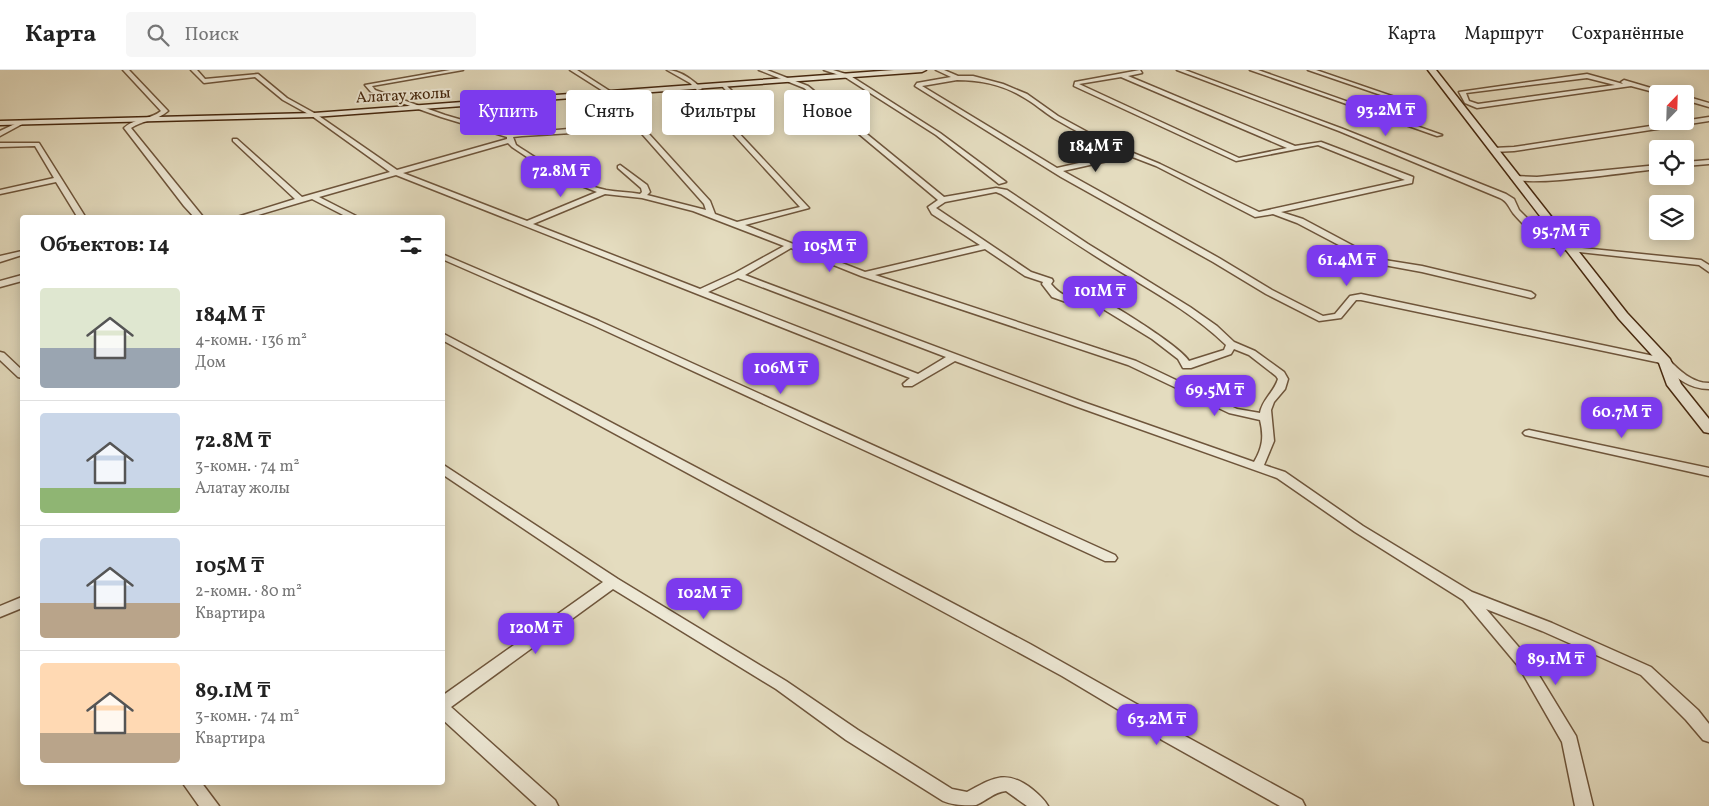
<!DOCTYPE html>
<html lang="ru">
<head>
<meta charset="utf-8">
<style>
	body { margin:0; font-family:Vollkorn,serif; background:#f6f6f6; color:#222; height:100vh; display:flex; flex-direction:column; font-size:19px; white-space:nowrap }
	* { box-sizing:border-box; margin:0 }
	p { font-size:16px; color:#767676 }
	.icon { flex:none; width:28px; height:28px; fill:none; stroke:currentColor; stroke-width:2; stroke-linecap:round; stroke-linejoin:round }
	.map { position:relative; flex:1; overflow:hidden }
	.details { position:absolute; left:20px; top:145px; width:425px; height:570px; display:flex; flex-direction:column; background:#fff; border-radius:5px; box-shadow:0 2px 12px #0003 }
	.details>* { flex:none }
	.banner { position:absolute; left:460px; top:20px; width:475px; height:45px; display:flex; gap:10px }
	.needle { width:32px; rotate:23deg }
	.controls { position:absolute; left:1649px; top:15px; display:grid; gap:10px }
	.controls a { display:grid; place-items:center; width:45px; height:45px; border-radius:5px; background:#fff; box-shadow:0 2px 12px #0003; font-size:25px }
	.price { position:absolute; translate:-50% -42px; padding:0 11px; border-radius:10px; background:#7c3aed; color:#fff; font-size:16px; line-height:32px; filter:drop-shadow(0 1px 2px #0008) }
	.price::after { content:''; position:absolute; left:50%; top:30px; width:15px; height:11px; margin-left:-8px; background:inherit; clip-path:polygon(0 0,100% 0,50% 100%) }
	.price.on { background:#222; color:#fff }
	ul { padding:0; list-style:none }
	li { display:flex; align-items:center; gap:15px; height:125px; padding:0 20px }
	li+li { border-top:1px solid #e0e0e0 }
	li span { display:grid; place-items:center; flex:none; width:140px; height:100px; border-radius:5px; color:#555 }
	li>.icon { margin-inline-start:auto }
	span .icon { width:60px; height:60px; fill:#fffc; stroke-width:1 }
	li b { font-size:21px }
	h2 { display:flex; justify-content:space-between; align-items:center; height:60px; padding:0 20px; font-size:21px }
	.pill { padding:0 18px; border-radius:5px; background:#fff; box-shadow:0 2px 12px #0003; font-size:18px; line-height:45px }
	.pill.on { background:#7c3aed; color:#fff }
	header { display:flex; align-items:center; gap:30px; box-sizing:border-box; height:70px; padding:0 25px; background:#fff; border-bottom:1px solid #e0e0e0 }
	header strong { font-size:24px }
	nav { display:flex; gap:28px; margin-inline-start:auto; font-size:18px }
	.search { width:350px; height:45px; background:#f6f6f6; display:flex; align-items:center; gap:12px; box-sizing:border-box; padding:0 18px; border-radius:5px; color:#767676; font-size:19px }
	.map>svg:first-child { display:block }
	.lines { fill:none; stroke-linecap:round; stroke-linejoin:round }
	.minor-casing { stroke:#6e553b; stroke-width:3 }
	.secondary-casing { stroke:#46280f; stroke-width:3 }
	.minor { fill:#ede8d5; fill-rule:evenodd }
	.secondary { fill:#ede8d5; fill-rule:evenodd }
	.labels { text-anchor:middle; stroke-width:4; stroke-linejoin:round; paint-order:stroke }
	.far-street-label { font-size:16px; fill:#46280f; stroke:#ede8d5 }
</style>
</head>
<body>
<header>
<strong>Карта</strong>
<div class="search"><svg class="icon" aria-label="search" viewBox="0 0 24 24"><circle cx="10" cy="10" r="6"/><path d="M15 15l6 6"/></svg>Поиск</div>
<nav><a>Карта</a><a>Маршрут</a><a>Сохранённые</a></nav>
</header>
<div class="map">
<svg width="1709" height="736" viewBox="0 0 1709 736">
	<rect width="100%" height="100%" fill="#e4dcbf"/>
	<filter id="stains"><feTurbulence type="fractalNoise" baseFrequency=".004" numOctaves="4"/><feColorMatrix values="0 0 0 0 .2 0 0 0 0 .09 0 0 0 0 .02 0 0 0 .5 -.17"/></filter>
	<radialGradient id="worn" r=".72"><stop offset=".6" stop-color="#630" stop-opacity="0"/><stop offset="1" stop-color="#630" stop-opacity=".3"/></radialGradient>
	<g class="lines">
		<g class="minor-casing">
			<path id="minor" d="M123 0H129L168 41C157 51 142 50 131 58L204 148H195L184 136 124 58C134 48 150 50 161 41Z
				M191 0H197L205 9 258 4 287 28 316 44 397 100 507 69V67L441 47 371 22 365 15 450 0H463L372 16 375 20 445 45 510 64 639 53 710 131 715 144 737 152 800 137 714 43V35L729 31 733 28 722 16 725 14 739 28 733 33 719 37 720 43 809 138 745 155 865 202 980 175 932 144 928 137 938 130 804 18 759 0H767L808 16 944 127 996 118 1007 120 1088 174 1190 237 1217 256 1234 272 1255 281 1284 302 1288 309 1285 319 1274 332 1271 340 1274 371 1264 395 1285 402 1363 456 1472 522 1552 553 1651 597 1698 640 1709 654V672L1703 670 1686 650 1641 605 1542 561 1486 539 1529 589 1576 666 1593 736H1575L1562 672 1519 597 1463 530 1355 462 1277 408 1075 336 955 291 912 316H904L903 314 910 308 396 105 319 127 360 148H349L312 129 248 148H234L295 129 233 71V69H237L302 127 390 102 312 46 283 30 255 7 204 13ZM635 56 704 134 706 140 647 125 650 122 647 115 620 95 618 96V98L641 118 642 122 640 124C629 122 617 122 606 120 572 113 544 93 516 75L513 67 522 66 589 62ZM508 73 512 77 554 105 597 122 527 151 403 103ZM996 122 1001 124C1039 149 1077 175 1116 199 1154 222 1194 244 1226 275L1224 280 1189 291C1182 278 1116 236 1100 229 1081 221 1070 237 1051 214L1053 211 1052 209 1031 202 936 138 945 132ZM605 124 642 128 693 141 784 176 735 203 700 219 533 154ZM791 178 861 206 1128 295 1229 343 1260 350C1264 366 1263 377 1254 392L1083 332 745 205ZM985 179 1025 206 1043 212 1042 214 1052 227 1069 233 1095 234 1152 269 1178 289 1183 298H1191L1231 284 1234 279 1249 285 1276 306 1278 309C1274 322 1262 330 1260 343L1237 339 1136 291 875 205ZM738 208 946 287 918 304 708 222Z
				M570 0H577L616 25 611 26Z
				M667 0C680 0 693 10 702 19L697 20 690 13Z
				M824 0H833L849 5 940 63 1006 112 999 114 936 65 845 7Z
				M936 0H944L958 6H973L1003 14 1027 24 1058 46 1104 71 1160 94 1259 142 1405 110 1318 75 1236 91 1074 16 1075 12 1140 0 1142 3 1128 6 1295 76 1321 72 1413 107 1412 113 1281 142 1303 149 1378 189 1422 196 1531 222 1535 225 1534 227 1531 228 1422 202 1373 193 1297 153 1273 144 1255 147 1156 96 1130 86 1063 101 1219 188 1272 220 1323 246 1335 244 1350 226 1361 224 1668 289C1679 300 1692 313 1709 313V319C1689 319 1675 307 1661 293L1361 230H1356L1341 248 1319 251 1266 224 1213 192 1061 107 915 16 917 13 951 7ZM1121 7 1287 78 1239 88 1079 14ZM957 10C979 10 1004 15 1023 27 1034 33 1044 42 1055 49 1077 62 1100 73 1123 83L1057 98 922 16Z
				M1177 0H1185L1343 59 1506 124 1514 129 1519 140 1542 163 1545 170 1572 177 1701 190 1709 195V202L1699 195 1570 181 1539 174C1532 161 1522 154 1513 143 1508 136 1508 132 1500 128L1339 61Z
				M1250 0H1258L1442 65 1437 66Z
				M1308 0H1316L1418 35 1413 36Z
				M1587 4 1623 14 1621 12 1624 10 1671 24H1661L1631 16 1477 38 1465 33 1459 22ZM1587 8 1615 15 1478 34 1469 31 1466 23Z
				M1685 26 1709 33V37L1685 30Z
				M1709 47V51L1514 81 1493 82 1490 80 1493 78 1514 77Z
				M19 52 24 53 0 66V61Z
				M0 73H39L86 148H78L56 112 0 124V120L54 108 35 76 0 77Z
				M1709 90V94L1685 96V92Z
				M1658 95V99C1634 101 1526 118 1511 108L1515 106 1537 107Z
				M22 181V185L0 192V186Z
				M442 184 599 251 1115 485 1117 488 1115 491H1105L593 255 442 189Z
				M22 205V211L0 217V211Z
				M442 263 1030 574 1156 645 1174 660 1302 730 1305 736H1280L1162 670 1144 655 1062 606 442 270Z
				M0 282 4 283 22 300V308L18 307 0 290Z
				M1529 360 1709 398V406L1525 365 1523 363 1525 361Z
				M442 394 618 509 786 611 858 660 952 719 967 722C993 708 1006 699 1032 719 1038 724 1044 729 1048 736H1027L1006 721C994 722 986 731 976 735 966 736 952 735 943 731L846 670 776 619 613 519 451 637 555 730 558 736H537L442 649V626L603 512 442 404Z
				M22 527V538L0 547V536Z
				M182 712H201L219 736H199Z"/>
		</g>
		<g class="secondary-casing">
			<path id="secondary" d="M894 0H926L922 2 314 47 0 55V51L314 43Z
				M1428 0H1436L1627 243 1670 289 1681 314 1709 349V363L1704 362 1667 315 1659 293 1619 249Z"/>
		</g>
		<use href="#minor" class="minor"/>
		<use href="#secondary" class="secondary"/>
	</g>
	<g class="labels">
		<g class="far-street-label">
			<text transform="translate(403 24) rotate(-3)" y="6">Алатау жолы</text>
		</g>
	</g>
	<rect width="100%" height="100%" filter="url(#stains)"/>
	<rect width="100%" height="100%" fill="url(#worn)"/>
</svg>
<div class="controls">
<a><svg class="needle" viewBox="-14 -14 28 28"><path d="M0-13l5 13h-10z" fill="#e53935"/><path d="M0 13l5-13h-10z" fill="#767676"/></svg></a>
<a><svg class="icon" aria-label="locate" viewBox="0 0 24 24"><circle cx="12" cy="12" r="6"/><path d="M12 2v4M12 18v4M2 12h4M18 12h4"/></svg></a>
<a><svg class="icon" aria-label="layers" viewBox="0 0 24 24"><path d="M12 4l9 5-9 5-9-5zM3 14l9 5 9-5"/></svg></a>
</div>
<b class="price" style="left:1386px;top:67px">93.2M ₸</b>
<b class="price on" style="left:1096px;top:103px">184M ₸</b>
<b class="price" style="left:561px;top:128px">72.8M ₸</b>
<b class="price" style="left:1561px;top:188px">95.7M ₸</b>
<b class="price" style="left:830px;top:203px">105M ₸</b>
<b class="price" style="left:1347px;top:217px">61.4M ₸</b>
<b class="price" style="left:1100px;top:248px">101M ₸</b>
<b class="price" style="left:781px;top:325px">106M ₸</b>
<b class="price" style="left:1215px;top:347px">69.5M ₸</b>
<b class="price" style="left:1622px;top:369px">60.7M ₸</b>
<b class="price" style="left:704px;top:550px">102M ₸</b>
<b class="price" style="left:536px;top:585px">120M ₸</b>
<b class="price" style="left:1556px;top:616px">89.1M ₸</b>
<b class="price" style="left:1157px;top:676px">63.2M ₸</b>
<div class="banner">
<a class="pill on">Купить</a>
<a class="pill">Снять</a>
<a class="pill">Фильтры</a>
<a class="pill">Новое</a>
</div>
<section class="details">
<h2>Объектов: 14<svg class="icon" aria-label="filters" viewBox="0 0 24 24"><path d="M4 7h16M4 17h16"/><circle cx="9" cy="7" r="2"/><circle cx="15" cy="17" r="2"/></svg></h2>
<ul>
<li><span style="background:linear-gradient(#dfe7d0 60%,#9aa5b1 0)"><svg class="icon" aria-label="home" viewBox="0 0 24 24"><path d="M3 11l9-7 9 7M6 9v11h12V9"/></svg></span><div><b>184M ₸</b><p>4-комн. · 136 m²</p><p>Дом</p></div></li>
<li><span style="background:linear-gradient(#c9d6e8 75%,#8fb573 0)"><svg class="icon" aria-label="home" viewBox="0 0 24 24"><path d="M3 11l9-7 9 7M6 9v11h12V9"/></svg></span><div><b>72.8M ₸</b><p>3-комн. · 74 m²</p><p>Алатау жолы</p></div></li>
<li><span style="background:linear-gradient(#c9d6e8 65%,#b9a48a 0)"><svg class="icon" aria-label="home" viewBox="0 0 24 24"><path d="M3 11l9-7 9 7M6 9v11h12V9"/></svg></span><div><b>105M ₸</b><p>2-комн. · 80 m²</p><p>Квартира</p></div></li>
<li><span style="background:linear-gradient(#ffd9b3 70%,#b9a48a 0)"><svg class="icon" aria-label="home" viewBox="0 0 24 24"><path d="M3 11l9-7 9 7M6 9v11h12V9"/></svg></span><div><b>89.1M ₸</b><p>3-комн. · 74 m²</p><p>Квартира</p></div></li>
</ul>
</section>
</div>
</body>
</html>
